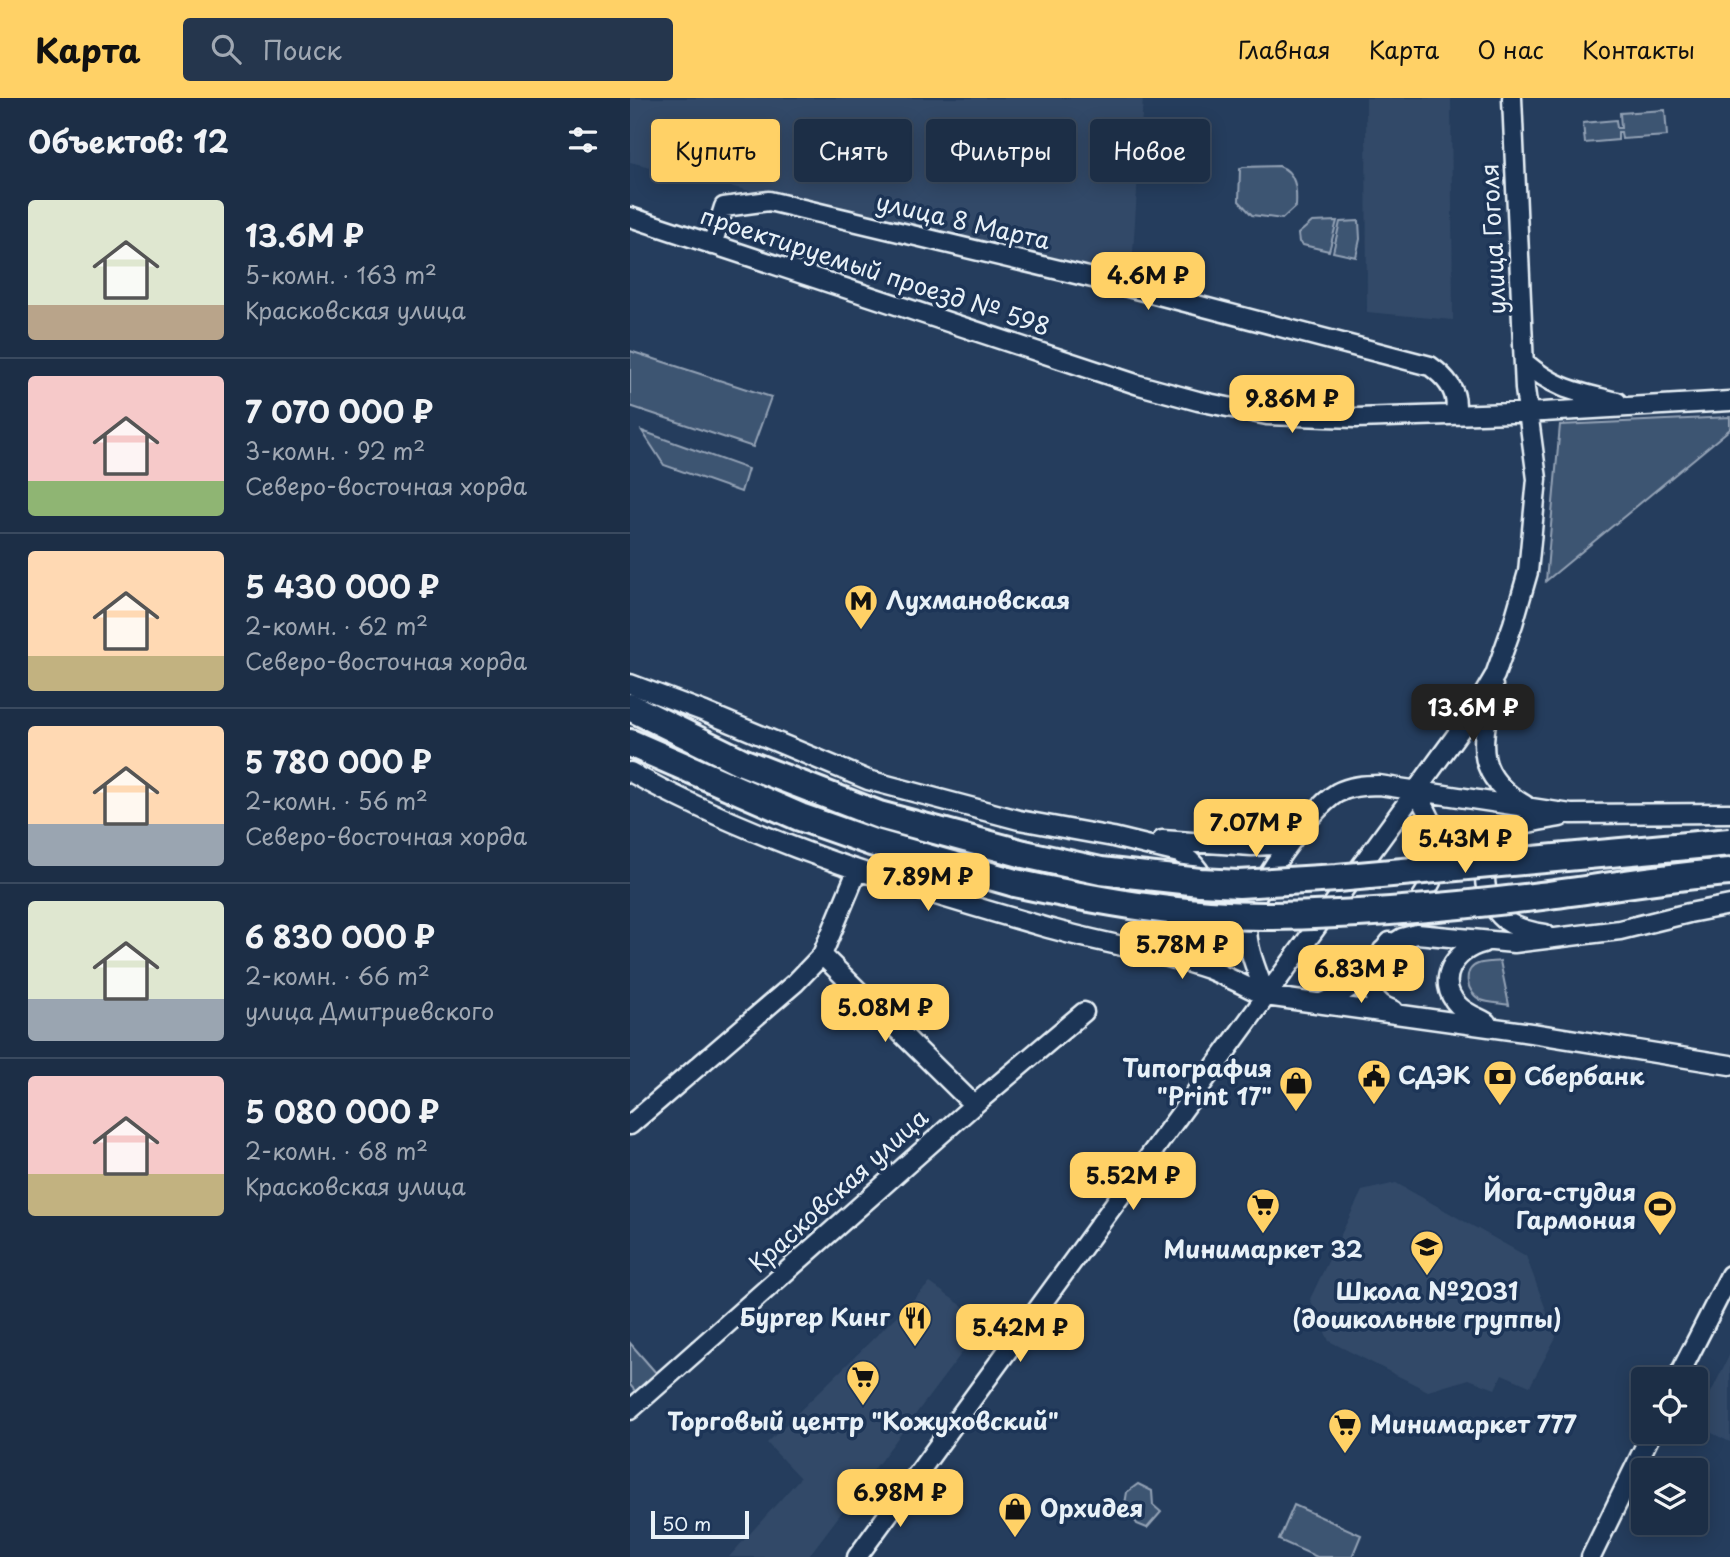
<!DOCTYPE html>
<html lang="ru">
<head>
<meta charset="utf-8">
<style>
	body { margin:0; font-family:"Playpen Sans",sans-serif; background:#25364d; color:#f1f3f6; height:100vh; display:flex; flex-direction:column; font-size:26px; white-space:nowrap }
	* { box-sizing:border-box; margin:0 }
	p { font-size:23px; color:#a0a8b3 }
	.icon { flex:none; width:38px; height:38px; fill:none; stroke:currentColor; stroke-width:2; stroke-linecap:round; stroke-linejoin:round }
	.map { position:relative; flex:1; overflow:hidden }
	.drawer { display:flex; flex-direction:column; background:#1c2e46; width:630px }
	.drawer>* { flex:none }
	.banner { position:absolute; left:21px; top:21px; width:665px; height:63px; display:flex; gap:14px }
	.tools { position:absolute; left:1001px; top:1269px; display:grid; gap:14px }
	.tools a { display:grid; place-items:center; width:77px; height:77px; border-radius:7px; background:#1c2e46; box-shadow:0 4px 18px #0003,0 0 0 2px #3a4a5f; font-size:35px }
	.scale { position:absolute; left:21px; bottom:18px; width:98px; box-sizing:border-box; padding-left:7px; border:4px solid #e8f1f8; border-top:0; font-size:19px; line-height:24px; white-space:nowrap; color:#e8f1f8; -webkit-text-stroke:5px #1d3557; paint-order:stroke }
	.price { position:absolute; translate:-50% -60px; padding:0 16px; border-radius:14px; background:#ffd166; color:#111; font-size:23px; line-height:46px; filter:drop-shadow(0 2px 4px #0008) }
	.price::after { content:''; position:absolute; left:50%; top:42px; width:21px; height:16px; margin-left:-10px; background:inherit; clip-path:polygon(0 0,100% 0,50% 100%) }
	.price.selected { background:#222; color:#fff }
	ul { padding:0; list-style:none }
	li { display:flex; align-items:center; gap:21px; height:175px; padding:0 28px }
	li+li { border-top:2px solid #3a4a5f }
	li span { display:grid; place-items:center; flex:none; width:196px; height:140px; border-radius:7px; color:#555 }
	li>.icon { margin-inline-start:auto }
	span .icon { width:84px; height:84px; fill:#fffc; stroke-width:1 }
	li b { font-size:30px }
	h2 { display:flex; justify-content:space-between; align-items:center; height:84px; padding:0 28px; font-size:30px }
	.pill { padding:0 24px; border-radius:7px; background:#1c2e46; box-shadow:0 4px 18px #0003,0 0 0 2px #3a4a5f; font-size:24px; line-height:63px }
	.pill.selected { background:#ffd166; color:#111 }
	header { display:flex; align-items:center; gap:42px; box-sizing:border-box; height:98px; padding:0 35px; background:#ffd166; color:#111 }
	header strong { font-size:33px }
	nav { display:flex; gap:38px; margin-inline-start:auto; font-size:24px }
	.search { width:490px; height:63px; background:#25364d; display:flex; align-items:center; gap:18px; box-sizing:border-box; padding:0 24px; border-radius:7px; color:#a0a8b3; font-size:26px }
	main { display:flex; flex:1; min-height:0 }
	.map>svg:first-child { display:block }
	.built { fill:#334a68 }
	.green { fill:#3e5472; stroke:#93a2b5; stroke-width:2 }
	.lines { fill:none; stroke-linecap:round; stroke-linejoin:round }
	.minor-casing { stroke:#e8f1f8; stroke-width:23 }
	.highway-casing { stroke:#e8f1f8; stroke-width:32 }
	.minor { stroke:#1d3557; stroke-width:18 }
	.highway { stroke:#1d3557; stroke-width:26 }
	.highway-bridge-casing { stroke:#e8f1f8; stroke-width:32; stroke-linecap:butt }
	.highway-bridge { stroke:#1d3557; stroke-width:26 }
	.labels { text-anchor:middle; stroke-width:7; stroke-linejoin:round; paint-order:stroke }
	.street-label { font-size:24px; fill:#e8f1f8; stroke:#1d3557 }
	.poi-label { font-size:24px; font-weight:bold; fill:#e8f1f8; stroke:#1d3557; text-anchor:start }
</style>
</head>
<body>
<header>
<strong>Карта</strong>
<div class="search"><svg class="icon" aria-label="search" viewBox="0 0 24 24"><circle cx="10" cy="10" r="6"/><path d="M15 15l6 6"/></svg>Поиск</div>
<nav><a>Главная</a><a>Карта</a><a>О нас</a><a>Контакты</a></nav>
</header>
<main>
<section class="drawer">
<h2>Объектов: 12<svg class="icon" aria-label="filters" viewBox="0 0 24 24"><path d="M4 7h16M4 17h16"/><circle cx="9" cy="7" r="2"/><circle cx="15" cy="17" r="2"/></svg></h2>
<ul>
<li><span style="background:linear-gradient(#dfe7d0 75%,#b9a48a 0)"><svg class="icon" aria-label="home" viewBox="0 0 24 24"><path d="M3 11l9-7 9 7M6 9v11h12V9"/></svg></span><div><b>13.6M ₽</b><p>5-комн. · 163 m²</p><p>Красковская улица</p></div></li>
<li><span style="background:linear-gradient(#f6c9c9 75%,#8fb573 0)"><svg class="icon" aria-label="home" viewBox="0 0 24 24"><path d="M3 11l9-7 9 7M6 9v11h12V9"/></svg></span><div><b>7 070 000 ₽</b><p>3-комн. · 92 m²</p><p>Северо-восточная хорда</p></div></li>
<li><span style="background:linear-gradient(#ffd9b3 75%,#c2b280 0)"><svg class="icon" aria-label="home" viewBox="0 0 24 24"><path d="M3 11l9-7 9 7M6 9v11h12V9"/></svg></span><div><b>5 430 000 ₽</b><p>2-комн. · 62 m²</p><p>Северо-восточная хорда</p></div></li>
<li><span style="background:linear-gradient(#ffd9b3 70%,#9aa5b1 0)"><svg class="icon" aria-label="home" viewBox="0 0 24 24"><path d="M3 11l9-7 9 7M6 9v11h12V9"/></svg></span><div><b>5 780 000 ₽</b><p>2-комн. · 56 m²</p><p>Северо-восточная хорда</p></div></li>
<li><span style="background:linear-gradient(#dfe7d0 70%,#9aa5b1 0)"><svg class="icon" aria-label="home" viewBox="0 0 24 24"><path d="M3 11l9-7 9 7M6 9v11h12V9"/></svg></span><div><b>6 830 000 ₽</b><p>2-комн. · 66 m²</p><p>улица Дмитриевского</p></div></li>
<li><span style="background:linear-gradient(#f6c9c9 70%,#c2b280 0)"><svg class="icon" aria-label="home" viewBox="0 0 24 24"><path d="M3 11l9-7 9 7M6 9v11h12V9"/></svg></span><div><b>5 080 000 ₽</b><p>2-комн. · 68 m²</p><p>Красковская улица</p></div></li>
</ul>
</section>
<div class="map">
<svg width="1100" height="1459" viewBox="0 0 1100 1459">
	<rect width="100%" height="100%" fill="#253d5d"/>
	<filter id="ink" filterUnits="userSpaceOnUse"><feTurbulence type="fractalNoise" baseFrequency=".0143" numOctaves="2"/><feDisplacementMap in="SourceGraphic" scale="14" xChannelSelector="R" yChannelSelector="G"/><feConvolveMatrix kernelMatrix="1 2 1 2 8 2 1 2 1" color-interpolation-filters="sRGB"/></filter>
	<g filter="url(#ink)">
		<path class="built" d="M0 0H513L501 185 0 64Z
			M736 0H821L823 222 737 214Z
			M766 1085 896 1158 926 1239 900 1288 872 1276 865 1291 839 1281 798 1293 699 1243 680 1201 732 1093Z
			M300 1185 355 1224 178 1459H99L170 1380 137 1345Z
			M1100 1256V1344L1066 1327V1325Z"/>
		<path class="green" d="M1035 12 1037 38 992 41 991 34H988V42L955 45 953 25 986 22 987 30H991L990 15Z
			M649 68C666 74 667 91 666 108L652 121 622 117 609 103 610 71 613 69Z
			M707 123 699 153 673 147 669 144 668 136 682 124Z
			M729 123 730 141 726 159 703 154 710 124Z
			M0 253 141 299 123 349 0 308Z
			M1100 319V331L916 483 930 327Z
			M12 333 118 371 111 394 34 367Z
			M870 863 879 907C870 905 858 905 851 902 837 896 831 872 848 866 854 864 864 864 870 863Z
			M0 1245 27 1276 6 1294 0 1287Z
			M508 1386 522 1393 523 1407 531 1414 517 1430 507 1426 495 1406 497 1394Z
			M664 1407 731 1437 722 1459H687L649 1442Z"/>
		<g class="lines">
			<g class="minor-casing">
				<path id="minor" d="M0 119 509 287 568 303 637 317 726 320 913 314 1100 303
					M82 147 94 109 139 103 471 182 800 268C817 280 831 296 824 317
					M894 264C927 292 947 294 987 304
					M0 586 75 614 238 682 389 722 483 739 549 755C581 772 590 817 556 836 541 845 518 845 501 845
					M863 588C853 642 840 675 895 707
					M0 674C132 747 274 789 418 830 471 845 526 853 578 871 598 879 617 889 636 898L908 936 1100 967
					M532 742 622 748 641 747 669 735
					M781 815C818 765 817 746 785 692
					M915 836C901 834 887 831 875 822 849 800 848 759 874 736 888 724 911 723 930 719
					M853 845C824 852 805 883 828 907 835 915 847 919 856 924
					M753 852 772 840 787 836 884 845 990 832 1059 815 1100 807
					M192 857 344 1007
					M742 869C739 889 741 905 763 912
					M636 898C628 875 616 850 617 826 620 794 680 711 707 695 720 688 734 687 749 687L941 716 1100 715
					M691 905C724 894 740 870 760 844
					M0 1027 165 885 192 857 227 773
					M1047 1281 1100 1177
					M0 1312 344 1007 454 914
					M227 1459 844 613 865 577 883 526 898 474 907 381 895 291 882 0
					M961 1459 1022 1334"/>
			</g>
			<g class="highway-casing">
				<path id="highway" d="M0 609 112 664 249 717 394 756
					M0 645 170 719 241 744 385 785"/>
			</g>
			<use href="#minor" class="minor"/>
			<use href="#highway" class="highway"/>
			<g class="highway-bridge-casing">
				<path id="highway-bridge" d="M394 756 471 773 570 784 609 786 707 780 1100 744
					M385 785C469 803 555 819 642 818 731 817 822 809 911 798 974 790 1037 778 1100 774"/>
			</g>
			<use href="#highway-bridge" class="highway-bridge"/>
		</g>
	</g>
	<defs>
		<g id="metro-pin" transform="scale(1.75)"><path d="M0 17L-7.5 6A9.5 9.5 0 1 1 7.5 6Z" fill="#ffd166" stroke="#1d3557"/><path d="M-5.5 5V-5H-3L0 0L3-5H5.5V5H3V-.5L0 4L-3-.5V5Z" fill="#111"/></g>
		<g id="civic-pin" transform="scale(1.75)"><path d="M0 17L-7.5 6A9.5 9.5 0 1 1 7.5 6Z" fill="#ffd166" stroke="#1d3557"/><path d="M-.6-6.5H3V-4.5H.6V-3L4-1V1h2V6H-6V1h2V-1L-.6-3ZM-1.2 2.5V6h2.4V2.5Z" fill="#111"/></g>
		<g id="bank-pin" transform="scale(1.75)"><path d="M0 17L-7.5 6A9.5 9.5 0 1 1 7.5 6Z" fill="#ffd166" stroke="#1d3557"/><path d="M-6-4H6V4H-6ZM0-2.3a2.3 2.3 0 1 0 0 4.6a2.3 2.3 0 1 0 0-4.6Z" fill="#111"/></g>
		<g id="shop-pin" transform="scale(1.75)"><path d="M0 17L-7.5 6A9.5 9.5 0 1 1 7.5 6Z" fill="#ffd166" stroke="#1d3557"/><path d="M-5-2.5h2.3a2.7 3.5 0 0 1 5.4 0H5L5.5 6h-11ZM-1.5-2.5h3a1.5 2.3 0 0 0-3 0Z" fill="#111"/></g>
		<g id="supermarket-pin" transform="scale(1.75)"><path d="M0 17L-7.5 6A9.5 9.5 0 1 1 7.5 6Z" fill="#ffd166" stroke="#1d3557"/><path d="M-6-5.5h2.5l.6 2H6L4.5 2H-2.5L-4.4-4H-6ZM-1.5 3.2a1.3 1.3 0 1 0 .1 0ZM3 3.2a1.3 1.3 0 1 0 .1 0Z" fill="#111"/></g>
		<g id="stadium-pin" transform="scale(1.75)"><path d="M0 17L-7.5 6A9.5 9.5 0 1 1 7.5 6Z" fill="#ffd166" stroke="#1d3557"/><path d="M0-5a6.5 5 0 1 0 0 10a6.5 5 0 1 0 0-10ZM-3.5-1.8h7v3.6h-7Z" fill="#111"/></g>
		<g id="school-pin" transform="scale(1.75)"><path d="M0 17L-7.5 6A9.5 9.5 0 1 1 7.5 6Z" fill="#ffd166" stroke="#1d3557"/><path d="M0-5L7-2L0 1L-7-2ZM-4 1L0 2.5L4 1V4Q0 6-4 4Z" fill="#111"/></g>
		<g id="restaurant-pin" transform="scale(1.75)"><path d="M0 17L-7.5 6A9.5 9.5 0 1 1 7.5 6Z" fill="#ffd166" stroke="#1d3557"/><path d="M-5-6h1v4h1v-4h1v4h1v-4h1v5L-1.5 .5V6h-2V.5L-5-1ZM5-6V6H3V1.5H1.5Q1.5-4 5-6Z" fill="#111"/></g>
	</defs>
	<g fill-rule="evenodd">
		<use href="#metro-pin" x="231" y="503"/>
		<use href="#civic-pin" x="744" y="978"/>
		<use href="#bank-pin" x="870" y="979"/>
		<use href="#shop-pin" x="666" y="985"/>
		<use href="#supermarket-pin" x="633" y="1107"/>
		<use href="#stadium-pin" x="1030" y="1109"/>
		<use href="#school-pin" x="797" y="1149"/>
		<use href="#restaurant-pin" x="285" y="1220"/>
		<use href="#supermarket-pin" x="233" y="1279"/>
		<use href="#supermarket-pin" x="715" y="1327"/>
		<use href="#shop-pin" x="385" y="1411"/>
	</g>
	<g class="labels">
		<g class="street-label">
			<text transform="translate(333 124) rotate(13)" y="8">улица 8 Марта</text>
			<text transform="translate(864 141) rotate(-93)" y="8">улица Гоголя</text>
			<text transform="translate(245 174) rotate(18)" y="8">проектируемый проезд № 598</text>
			<text transform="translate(209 1093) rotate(-42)" y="8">Красковская улица</text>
		</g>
		<g class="poi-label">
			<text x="256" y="511">Лухмановская</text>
			<text x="642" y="979" text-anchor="end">Типография<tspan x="642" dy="28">"Print 17"</tspan></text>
			<text x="768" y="986">СДЭК</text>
			<text x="894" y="987">Сбербанк</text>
			<text x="1006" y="1103" text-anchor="end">Йога-студия<tspan x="1006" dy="28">Гармония</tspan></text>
			<text x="633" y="1160" text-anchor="middle">Минимаркет 32</text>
			<text x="797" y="1202" text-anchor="middle">Школа №2031<tspan x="797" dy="28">(дошкольные группы)</tspan></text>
			<text x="260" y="1228" text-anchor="end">Бургер Кинг</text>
			<text x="233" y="1332" text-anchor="middle">Торговый центр "Кожуховский"</text>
			<text x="740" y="1335">Минимаркет 777</text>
			<text x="410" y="1419">Орхидея</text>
		</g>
	</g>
</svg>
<div class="tools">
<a><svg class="icon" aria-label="locate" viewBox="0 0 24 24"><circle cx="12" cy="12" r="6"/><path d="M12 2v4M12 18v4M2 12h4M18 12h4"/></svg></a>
<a><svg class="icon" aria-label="layers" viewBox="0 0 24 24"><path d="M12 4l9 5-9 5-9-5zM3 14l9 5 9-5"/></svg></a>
</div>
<div class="scale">50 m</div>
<b class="price" style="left:518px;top:214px">4.6M ₽</b>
<b class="price" style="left:662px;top:337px">9.86M ₽</b>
<b class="price selected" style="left:843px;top:646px">13.6M ₽</b>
<b class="price" style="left:626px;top:761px">7.07M ₽</b>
<b class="price" style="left:835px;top:777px">5.43M ₽</b>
<b class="price" style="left:298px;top:815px">7.89M ₽</b>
<b class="price" style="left:552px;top:883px">5.78M ₽</b>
<b class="price" style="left:731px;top:907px">6.83M ₽</b>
<b class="price" style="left:255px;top:946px">5.08M ₽</b>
<b class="price" style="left:503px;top:1114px">5.52M ₽</b>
<b class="price" style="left:390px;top:1266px">5.42M ₽</b>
<b class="price" style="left:270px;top:1431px">6.98M ₽</b>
<div class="banner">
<a class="pill selected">Купить</a>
<a class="pill">Снять</a>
<a class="pill">Фильтры</a>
<a class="pill">Новое</a>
</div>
</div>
</main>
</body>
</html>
